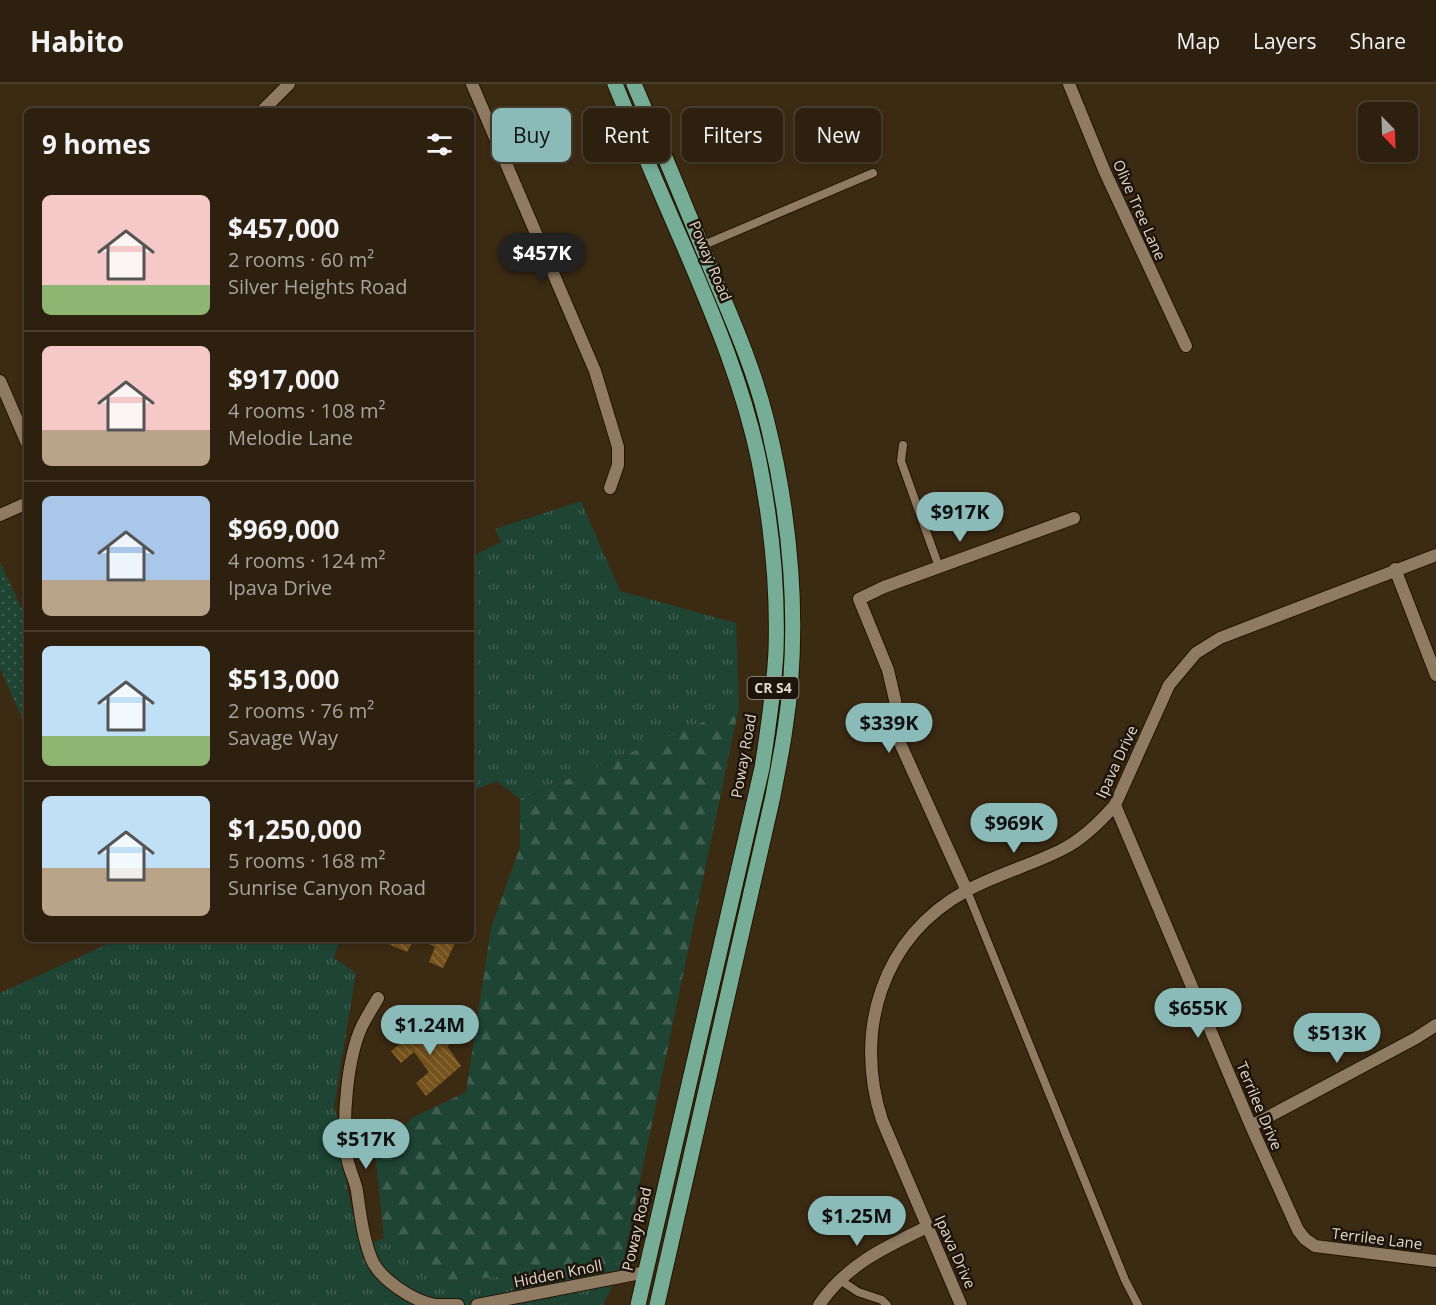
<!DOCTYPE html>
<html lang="en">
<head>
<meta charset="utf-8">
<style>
	body { margin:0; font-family:"Open Sans",sans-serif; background:#392d1c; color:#f1f3f6; height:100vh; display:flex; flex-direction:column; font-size:22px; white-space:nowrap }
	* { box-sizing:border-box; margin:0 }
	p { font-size:20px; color:#a7a39e }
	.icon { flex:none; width:33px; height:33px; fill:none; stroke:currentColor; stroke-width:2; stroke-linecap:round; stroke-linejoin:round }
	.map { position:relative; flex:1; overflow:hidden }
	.drawer { position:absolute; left:24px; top:24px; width:450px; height:834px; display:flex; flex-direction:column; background:#2d200e; border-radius:9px; box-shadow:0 3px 9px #0003,0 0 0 2px #483e2e }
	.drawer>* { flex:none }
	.hud { position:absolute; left:492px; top:24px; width:570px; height:54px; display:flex; gap:12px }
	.needle { width:39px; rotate:157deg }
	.buttons { position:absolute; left:1358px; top:18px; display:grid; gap:12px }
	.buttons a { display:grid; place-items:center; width:60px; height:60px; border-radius:9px; background:#2d200e; box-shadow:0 3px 9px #0003,0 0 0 2px #483e2e; font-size:30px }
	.price { position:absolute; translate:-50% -51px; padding:0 14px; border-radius:21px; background:#8bbbb9; color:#111; font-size:20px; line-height:39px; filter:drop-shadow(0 2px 3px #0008) }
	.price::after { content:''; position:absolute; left:50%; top:36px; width:18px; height:14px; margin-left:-9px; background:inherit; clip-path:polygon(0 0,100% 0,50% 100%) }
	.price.selected { background:#222; color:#fff }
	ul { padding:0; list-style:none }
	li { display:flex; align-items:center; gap:18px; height:150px; padding:0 18px }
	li+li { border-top:2px solid #483e2e }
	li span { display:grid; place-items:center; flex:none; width:168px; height:120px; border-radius:9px; color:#555 }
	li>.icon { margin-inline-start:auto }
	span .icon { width:72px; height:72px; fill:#fffc; stroke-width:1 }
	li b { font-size:26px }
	h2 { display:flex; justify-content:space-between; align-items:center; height:72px; padding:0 18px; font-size:26px }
	.chip { padding:0 21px; border-radius:9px; background:#2d200e; box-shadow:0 3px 9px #0003,0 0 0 2px #483e2e; font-size:21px; line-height:54px }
	.chip.selected { background:#8bbbb9; color:#111 }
	header { display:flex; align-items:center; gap:36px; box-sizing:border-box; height:84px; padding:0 30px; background:#2d200e; border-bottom:2px solid #483e2e }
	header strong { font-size:28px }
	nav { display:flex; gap:33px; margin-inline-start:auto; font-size:21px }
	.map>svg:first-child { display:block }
	.grass { fill:url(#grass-tufts) }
	.forest { fill:url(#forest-firs) }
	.park { fill:url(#park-dots) }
	.building { fill:url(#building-back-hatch) }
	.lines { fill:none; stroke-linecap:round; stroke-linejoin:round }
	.service-casing { stroke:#221300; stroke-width:10 }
	.minor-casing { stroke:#221300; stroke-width:14 }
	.primary-casing { stroke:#221300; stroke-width:17 }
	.service { stroke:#8f7b61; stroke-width:8 }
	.minor { stroke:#8f7b61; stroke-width:12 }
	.primary { stroke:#76ad96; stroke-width:15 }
	.labels { text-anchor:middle; stroke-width:5; stroke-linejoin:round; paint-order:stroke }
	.shield { fill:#1d150b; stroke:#a79d90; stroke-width:1.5 }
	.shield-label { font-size:14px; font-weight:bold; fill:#e2d7c9 }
	.street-label { font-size:15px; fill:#e2d7c9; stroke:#1d150b }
</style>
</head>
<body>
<header>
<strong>Habito</strong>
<nav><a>Map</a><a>Layers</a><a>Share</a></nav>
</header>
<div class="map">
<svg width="1436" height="1221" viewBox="0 0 1436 1221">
	<defs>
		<pattern id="grass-tufts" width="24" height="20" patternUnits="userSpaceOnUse" patternTransform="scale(1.5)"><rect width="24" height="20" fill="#1e4434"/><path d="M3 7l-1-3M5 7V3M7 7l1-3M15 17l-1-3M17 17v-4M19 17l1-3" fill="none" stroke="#3e5e50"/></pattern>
		<pattern id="forest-firs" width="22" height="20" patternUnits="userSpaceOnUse" patternTransform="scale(1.5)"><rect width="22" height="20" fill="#1e4434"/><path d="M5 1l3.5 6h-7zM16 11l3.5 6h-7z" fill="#3e5e50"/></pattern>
		<pattern id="park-dots" width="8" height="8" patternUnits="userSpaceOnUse" patternTransform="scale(1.5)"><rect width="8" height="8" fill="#1e4434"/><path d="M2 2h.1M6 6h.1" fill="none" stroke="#3e5e50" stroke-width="1.8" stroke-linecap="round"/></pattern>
		<pattern id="building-back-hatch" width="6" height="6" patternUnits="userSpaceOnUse" patternTransform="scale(1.5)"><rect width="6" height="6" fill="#77531c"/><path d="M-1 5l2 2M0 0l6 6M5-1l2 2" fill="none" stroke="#8a6b3c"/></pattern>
	</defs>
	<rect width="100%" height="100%" fill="#3c2b13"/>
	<path class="grass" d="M581 417 620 507 736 539 739 623 520 715 497 697 471 707V473L501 458 495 445Z
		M119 855H340L334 874 356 889 334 1023 345 1058 347 1104 361 1164 384 1154 435 1200 623 1178 603 1221H0V909Z"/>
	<path class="forest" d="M739 623 623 1178 435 1200 384 1154 375 1069 412 1034 466 1008 491 844 520 763V715Z"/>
	<path class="park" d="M0 478 27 536V646L0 584Z"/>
	<path class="building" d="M377 855H414L407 868Z
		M418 855H457L443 884 429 878 435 863Z
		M427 939 435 950 442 946 452 959 447 962 461 982 426 1012 416 999 429 988 414 968 401 979 391 967Z"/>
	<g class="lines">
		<g class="service-casing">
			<path id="service" d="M699 163 873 89
				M903 361 901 377 939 483
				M967 807 1125 1196 1138 1221
				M840 1196 858 1208 882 1216 887 1221"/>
		</g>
		<g class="minor-casing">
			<path id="minor" d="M472 0 595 287 618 363V381L610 404
				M1069 0 1105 88 1186 262
				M262 27 289 0
				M0 297 27 359
				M0 431 27 419
				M1395 485 1436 591
				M1115 721 1251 1042 1298 1146 1305 1155 1315 1162 1436 1177
				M967 807 900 659 895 616 888 586 859 515 884 503 1074 434
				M378 914C373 923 367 932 362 942 347 974 342 1036 347 1072 348 1084 355 1095 357 1107 360 1129 363 1153 371 1174 379 1195 413 1217 435 1221 442 1221 451 1221 458 1221
				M1251 1042 1416 954 1436 941
				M477 1221 646 1188
				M819 1221C846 1181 885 1163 927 1143
				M961 1221 882 1036C853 947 882 853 966 807 997 790 1032 781 1063 765 1083 755 1100 738 1115 721L1169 601 1196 569 1220 554 1436 471"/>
		</g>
		<g class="primary-casing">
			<path id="primary" d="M615 0C638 56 662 112 686 167 715 235 744 304 759 377 771 437 778 506 776 567 774 607 768 646 762 684L638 1221
				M634 0C660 61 686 123 711 185 731 233 753 282 766 334 791 432 801 544 785 645 782 667 777 690 773 712L657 1221"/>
		</g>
		<use href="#service" class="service"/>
		<use href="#minor" class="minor"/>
		<use href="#primary" class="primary"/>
	</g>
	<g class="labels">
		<rect class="shield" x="747.5" y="593" width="51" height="22" rx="4.5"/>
		<g class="shield-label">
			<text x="773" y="609">CR S4</text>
		</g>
		<g class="street-label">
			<text transform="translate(1139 126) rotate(66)" y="5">Olive Tree Lane</text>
			<text transform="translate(710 177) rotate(67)" y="5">Poway Road</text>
			<text transform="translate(744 672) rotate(-80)" y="5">Poway Road</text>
			<text transform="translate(1117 678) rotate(-65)" y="5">Ipava Drive</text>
			<text transform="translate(1259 1022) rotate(67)" y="5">Terrilee Drive</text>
			<text transform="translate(637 1145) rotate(-77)" y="5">Poway Road</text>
			<text transform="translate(1377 1155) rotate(7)" y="5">Terrilee Lane</text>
			<text transform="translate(955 1168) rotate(66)" y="5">Ipava Drive</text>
			<text transform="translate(558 1190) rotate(-11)" y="5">Hidden Knoll</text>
		</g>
	</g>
</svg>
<div class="buttons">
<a><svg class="needle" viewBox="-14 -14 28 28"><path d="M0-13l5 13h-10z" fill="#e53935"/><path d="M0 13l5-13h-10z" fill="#a7a39e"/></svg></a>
</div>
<b class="price selected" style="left:542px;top:200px">$457K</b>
<b class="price" style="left:960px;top:459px">$917K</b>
<b class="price" style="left:889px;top:670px">$339K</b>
<b class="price" style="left:1014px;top:770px">$969K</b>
<b class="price" style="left:1198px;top:955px">$655K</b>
<b class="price" style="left:430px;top:972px">$1.24M</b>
<b class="price" style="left:1337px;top:980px">$513K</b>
<b class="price" style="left:366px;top:1086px">$517K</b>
<b class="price" style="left:857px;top:1163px">$1.25M</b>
<div class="hud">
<a class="chip selected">Buy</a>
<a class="chip">Rent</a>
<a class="chip">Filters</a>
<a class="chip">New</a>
</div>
<section class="drawer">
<h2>9 homes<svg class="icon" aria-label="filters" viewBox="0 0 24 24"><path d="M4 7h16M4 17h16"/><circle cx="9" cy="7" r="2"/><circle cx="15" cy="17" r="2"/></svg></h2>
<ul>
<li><span style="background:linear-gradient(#f6c9c9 75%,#8fb573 0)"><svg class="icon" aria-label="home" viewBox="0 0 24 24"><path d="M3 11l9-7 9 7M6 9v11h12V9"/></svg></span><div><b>$457,000</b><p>2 rooms · 60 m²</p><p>Silver Heights Road</p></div></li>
<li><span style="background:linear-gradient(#f6c9c9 70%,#b9a48a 0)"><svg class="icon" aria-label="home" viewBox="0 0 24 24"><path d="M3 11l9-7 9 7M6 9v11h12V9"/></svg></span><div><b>$917,000</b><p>4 rooms · 108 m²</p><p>Melodie Lane</p></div></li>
<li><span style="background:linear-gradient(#a9c7e8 70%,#b9a48a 0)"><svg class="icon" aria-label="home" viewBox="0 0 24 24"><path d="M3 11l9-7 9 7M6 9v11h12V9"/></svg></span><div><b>$969,000</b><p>4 rooms · 124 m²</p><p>Ipava Drive</p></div></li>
<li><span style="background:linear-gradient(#bfe0f5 75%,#8fb573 0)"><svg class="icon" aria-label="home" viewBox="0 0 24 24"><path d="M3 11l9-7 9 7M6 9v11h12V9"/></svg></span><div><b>$513,000</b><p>2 rooms · 76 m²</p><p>Savage Way</p></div></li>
<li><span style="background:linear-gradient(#bfe0f5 60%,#b9a48a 0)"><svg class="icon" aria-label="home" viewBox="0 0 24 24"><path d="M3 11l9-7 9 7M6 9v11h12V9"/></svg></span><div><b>$1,250,000</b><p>5 rooms · 168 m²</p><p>Sunrise Canyon Road</p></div></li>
</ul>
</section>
</div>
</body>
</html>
